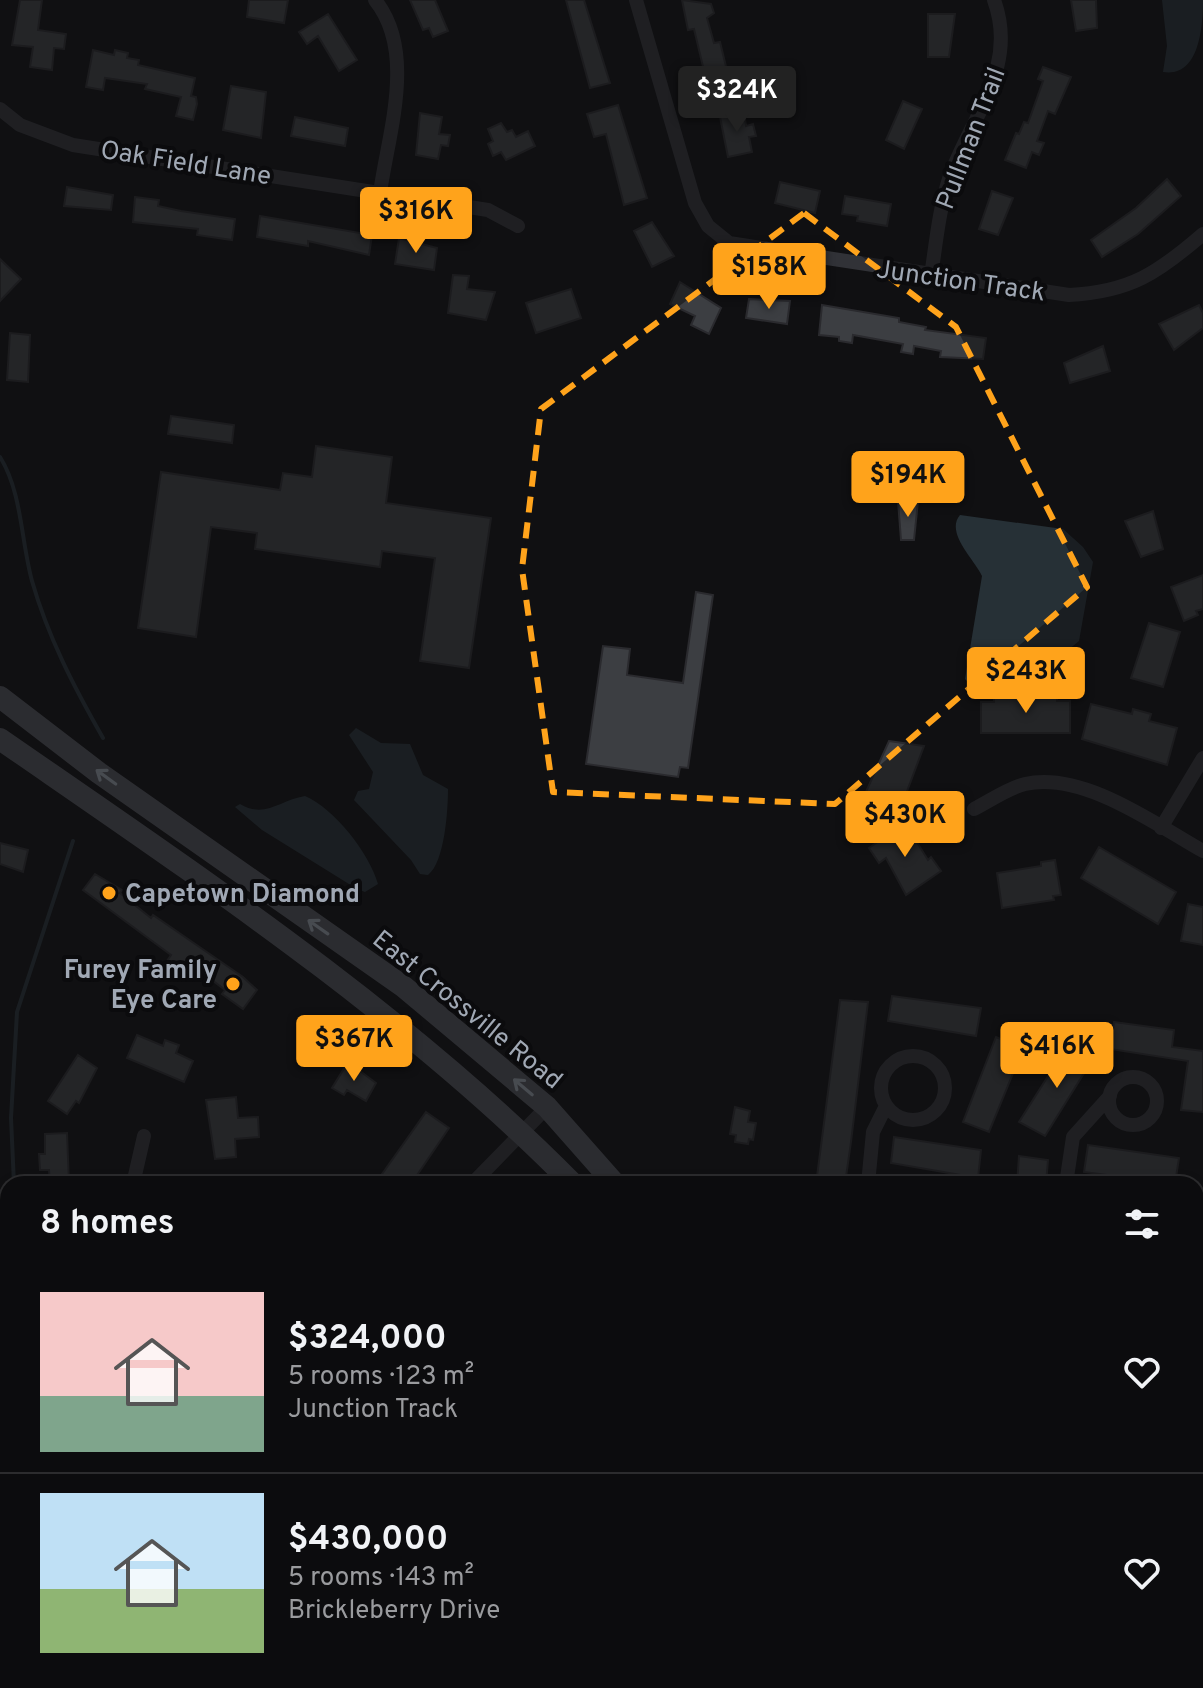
<!DOCTYPE html>
<html lang="en">
<head>
<meta charset="utf-8">
<style>
	body { margin:0; font-family:Overpass,sans-serif; background:#151517; color:#f1f3f6; height:100vh; display:flex; flex-direction:column; font-size:30px; white-space:nowrap }
	* { box-sizing:border-box; margin:0 }
	p { font-size:26px; color:#9a9b9e }
	.icon { flex:none; width:44px; height:44px; fill:none; stroke:currentColor; stroke-width:2; stroke-linecap:round; stroke-linejoin:round }
	.map { position:relative; flex:1; overflow:hidden }
	.side { position:absolute; left:0px; top:1176px; width:1204px; height:512px; display:flex; flex-direction:column; background:#0c0c0e; border-radius:24px 24px 0 0; box-shadow:0 4px 12px #0003,0 0 0 2px #2c2c2e }
	.side>* { flex:none }
	.price { position:absolute; translate:-50% -68px; padding:0 18px; border-radius:8px; background:#ffa31b; color:#111; font-size:26px; line-height:52px; filter:drop-shadow(0 2px 4px #0008) }
	.price::after { content:''; position:absolute; left:50%; top:48px; width:24px; height:18px; margin-left:-12px; background:inherit; clip-path:polygon(0 0,100% 0,50% 100%) }
	.price.current { background:#222; color:#fff }
	ul { padding:0; list-style:none }
	li { display:flex; align-items:center; gap:24px; height:200px; padding:0 40px }
	li+li { border-top:2px solid #2c2c2e }
	li span { display:grid; place-items:center; flex:none; width:224px; height:160px; border-radius:0px; color:#555 }
	li>.icon { margin-inline-start:auto }
	span .icon { width:96px; height:96px; fill:#fffc; stroke-width:1 }
	li b { font-size:34px }
	h2 { display:flex; justify-content:space-between; align-items:center; height:96px; padding:0 40px; font-size:34px }
	.map>svg:first-child { display:block }
	.water { fill:#263036 }
	.lines { fill:none; stroke-linecap:round; stroke-linejoin:round }
	.stream { stroke:#263036; stroke-width:4 }
	.building { fill:#3c3e42; stroke:#2a2a2e; stroke-width:2 }
	.minor { stroke:#313237; stroke-width:14 }
	.primary { stroke:#4d4f56; stroke-width:22 }
	.oneway { stroke:#8b929c }
	.marked { fill:none; stroke:#ffa31b; stroke-width:6; stroke-dasharray:16 10; stroke-linejoin:round }
	.poi-dot { fill:#ffa31b; stroke:#0b0b0d; stroke-width:3 }
	.labels { text-anchor:middle; stroke-width:8; stroke-linejoin:round; paint-order:stroke }
	.street-label { font-size:26px; fill:#a0a8b4; stroke:#0b0b0d }
	.poi-label { font-size:26px; font-weight:bold; fill:#a0a8b4; stroke:#0b0b0d; text-anchor:start }
</style>
</head>
<body>
<div class="map">
<svg width="1203" height="1688" viewBox="0 0 1203 1688">
	<rect width="100%" height="100%" fill="#101012"/>
	<path class="water" d="M1162 0H1203C1203 25 1200 78 1163 72L1167 46Z
		M960 515 1063 529 1083 547 1093 562 1079 641 1045 669 1026 676H1002L970 684 965 679 982 576C974 559 945 533 960 515Z
		M356 728 381 743 410 744 423 775 448 789C448 809 445 862 428 875L420 874 411 860 354 800 358 791 369 789 373 772 349 735Z
		M305 796C335 809 369 853 378 884L365 892 357 889 262 830 235 807 240 804C265 819 280 800 305 796Z"/>
	<g class="lines">
		<path class="stream" d="M0 457C22 492 21 541 32 581 48 637 74 687 103 738
			M14 1184 11 1118 17 1012 73 841
			M121 1680 124 1688"/>
	</g>
	<path class="building" d="M20 0H42L38 30 66 34 64 49 54 48 52 70 30 67 33 47 12 45Z
		M249 0H288L284 23 247 17Z
		M410 0H435L448 31 433 37 429 28 423 30Z
		M566 0H584L610 83 590 88Z
		M682 0 711 4 714 13 707 18 714 43 720 42 731 87 714 91 710 74 705 75 694 29 688 30Z
		M1071 0H1096L1097 28 1076 31Z
		M328 14 357 60 339 71 318 36 307 44 299 32Z
		M928 14H955L949 57H928Z
		M93 50 114 55 115 50 128 53 127 58 139 60 138 65 195 78 191 96 196 97 197 104 193 120 176 116 181 97 145 89 147 84 105 78 103 90 86 87Z
		M1043 67 1071 77 1055 114 1048 111 1037 141 1044 143 1039 155 1032 152 1026 168 1005 160 1016 133 1019 134 1024 122 1028 123 1043 81 1038 79Z
		M231 86 266 92 261 138 223 130Z
		M903 101 922 109 904 149 886 140Z
		M618 105 647 198 624 205 606 134 594 137 587 114Z
		M744 112 746 126 753 124 756 136 749 137 752 152 728 157 720 117Z
		M420 113 442 117 439 134 450 135 448 146 441 145 438 159 416 155Z
		M295 117 348 128 345 146 291 136Z
		M501 123 507 132 512 130 516 137 528 131 535 146 506 160 501 152 493 156 488 144 493 141 488 129Z
		M1167 179 1181 196 1138 234 1102 257 1091 240 1136 208Z
		M780 182 820 191 815 213 775 203Z
		M67 187 113 195 111 210 64 206Z
		M992 191 1013 198 998 235 979 229Z
		M845 196 891 204 887 226 857 221 858 216 842 214Z
		M135 197 159 200 158 206 181 211 235 219 232 240 197 235 198 229 133 222Z
		M260 216 372 235 369 255 308 241V246L257 237Z
		M652 222 674 256 652 267 634 231Z
		M399 238 437 248 434 270 395 264Z
		M0 259 21 279 0 301Z
		M453 275 469 276 467 289 495 292 486 320 448 313Z
		M680 282 721 308 709 334 691 325 695 316 670 304Z
		M571 289 581 318 536 333 526 303Z
		M749 299 790 301 787 324 746 318Z
		M822 305 899 318V322L926 327 925 330 986 338 983 359 940 357 941 351 914 346 913 354 901 352 903 344 853 335 852 343 839 341V337L819 335Z
		M1199 305 1203 313V328L1174 350 1159 324Z
		M10 333 30 335 28 382 7 380Z
		M1103 346 1110 371 1070 383 1064 363Z
		M171 416 234 425 232 443 168 434Z
		M316 446 392 457 386 503 491 518 469 668 420 661 435 558 382 551 380 567 255 549 257 533 211 527 196 637 138 628 161 472 280 490 283 473 312 477Z
		M898 501H918L914 540H901Z
		M1153 511 1163 549 1141 557 1125 521Z
		M1203 575V609L1196 611 1198 615 1184 621 1171 587Z
		M696 592 713 595 688 768 680 767 678 777 586 764 603 646 630 649 627 675 683 683Z
		M1149 623 1180 632 1163 687 1131 678Z
		M994 696H1057V701H1070V733H981V702H994Z
		M1091 704 1132 714 1133 709 1151 714 1149 721 1177 728 1167 765 1082 739Z
		M889 741 924 746 900 810 865 794Z
		M905 823 928 860 931 857 941 871 906 895 886 858 879 863 869 848Z
		M0 843 28 850 23 872 0 864Z
		M1099 847 1176 892 1158 924 1081 878Z
		M1055 860 1061 895 1053 896 1054 900 1002 908 997 873 1041 866V862Z
		M95 874 122 890 120 893 151 918 153 915 243 977 257 990 243 1009 222 994 225 990 188 962 181 971 167 961 171 955 83 890Z
		M1188 904 1203 907V945L1181 941Z
		M892 996 981 1008 976 1036 888 1021Z
		M840 1000 868 1002 851 1142 845 1184H816Z
		M1114 1022 1174 1030 1172 1047 1203 1051V1112L1181 1110 1188 1061 1110 1049Z
		M137 1035 163 1046 165 1040 179 1045 176 1053 193 1061 184 1082 127 1058Z
		M996 1037 1023 1049 989 1132 963 1122Z
		M1069 1043 1094 1057 1045 1136 1019 1122Z
		M78 1055 97 1068 79 1103 76 1101 67 1114 48 1101Z
		M348 1062 376 1083 366 1101 347 1090 344 1095 332 1088Z
		M236 1097 238 1118 258 1117 259 1137 235 1139 236 1157 215 1159 206 1100Z
		M735 1107 750 1111 748 1122 756 1123 753 1140 749 1139 748 1144 735 1142 736 1135 730 1134Z
		M426 1112 449 1128 411 1184H375Z
		M67 1133 69 1183 50 1184 49 1170H40L39 1154H45V1134Z
		M894 1137 981 1150 978 1178 891 1163Z
		M1088 1145 1179 1158 1175 1184 1084 1172Z
		M1019 1156 1048 1160 1046 1184H1017Z"/>
	<g class="lines">
		<path class="minor" d="M375 0C417 52 388 134 380 193
			M636 0 695 203 708 226 729 243 1069 295C1130 292 1158 273 1203 234
			M0 109 20 125 73 145 488 210 518 226
			M931 276C936 243 939 210 949 179 970 118 1019 68 994 0
			M974 809C990 801 1008 788 1025 784 1083 771 1155 824 1203 851
			M1161 828 1203 758
			M881 1088a32 32 0 1 1 64 0a32 32 0 1 1-64 0Z
			M1109 1101a24 24 0 1 1 48 0a24 24 0 1 1-48 0Z
			M133 1184 144 1136
			M472 1184 547 1107
			M868 1184 873 1132 886 1106
			M1066 1184 1073 1137 1110 1096
			M1196 1256 1203 1251
			M0 1276 8 1277
			M1196 1293 1203 1295
			M1196 1430H1203
			M0 1530 8 1532
			M1196 1562 1203 1563
			M1093 1680 1097 1688"/>
		<path class="primary" d="M0 697 99 773 404 987 547 1107 615 1184
			M0 739C195 874 407 1015 573 1184
			M897 1680 902 1688
			M939 1680 944 1688"/>
	</g>
	<defs><path id="oneway-shaft" d="M-6 0H5M1.5-3L5.5 0L1.5 3" fill="none" stroke-width="1.6" stroke-linecap="round" stroke-linejoin="round" transform="scale(2)"/></defs>
	<g class="oneway">
		<use href="#oneway-shaft" transform="translate(106 777) rotate(-144)"/>
		<use href="#oneway-shaft" transform="translate(318 927) rotate(-145)"/>
		<use href="#oneway-shaft" transform="translate(523 1087) rotate(-140)"/>
	</g>
	<path d="M0 0H1203V1688H0ZM804 213 956 327 1087 587 835 804 553 792 522 569 541 409Z" fill="#101012" fill-opacity=".55" fill-rule="evenodd"/>
	<path class="marked" d="M804 213 956 327 1087 587 835 804 553 792 522 569 541 409Z"/>
	<g class="poi-dot">
		<circle cx="109" cy="893" r="8"/>
		<circle cx="233" cy="984" r="8"/>
	</g>
	<g class="labels">
		<g class="street-label">
			<text transform="translate(970 138) rotate(-69)" y="9">Pullman Trail</text>
			<text transform="translate(186 162) rotate(9)" y="9">Oak Field Lane</text>
			<text transform="translate(961 280) rotate(8)" y="9">Junction Track</text>
			<text transform="translate(468 1009) rotate(39)" y="9">East Crossville Road</text>
		</g>
		<g class="poi-label">
			<text x="125" y="902">Capetown Diamond</text>
			<text x="217" y="978" text-anchor="end">Furey Family<tspan x="217" dy="30">Eye Care</tspan></text>
		</g>
	</g>
</svg>
<b class="price current" style="left:737px;top:134px">$324K</b>
<b class="price" style="left:416px;top:255px">$316K</b>
<b class="price" style="left:769px;top:311px">$158K</b>
<b class="price" style="left:908px;top:519px">$194K</b>
<b class="price" style="left:1026px;top:715px">$243K</b>
<b class="price" style="left:905px;top:859px">$430K</b>
<b class="price" style="left:354px;top:1083px">$367K</b>
<b class="price" style="left:1057px;top:1090px">$416K</b>
<section class="side">
<h2>8 homes<svg class="icon" aria-label="filters" viewBox="0 0 24 24"><path d="M4 7h16M4 17h16"/><circle cx="9" cy="7" r="2"/><circle cx="15" cy="17" r="2"/></svg></h2>
<ul>
<li><span style="background:linear-gradient(#f6c9c9 65%,#7fa58c 0)"><svg class="icon" aria-label="home" viewBox="0 0 24 24"><path d="M3 11l9-7 9 7M6 9v11h12V9"/></svg></span><div><b>$324,000</b><p>5 rooms · 123 m²</p><p>Junction Track</p></div><svg class="icon" aria-label="heart" viewBox="0 0 24 24"><path d="M12 20l-8-8c-3-5 5-10 8-4 3-6 11-1 8 4z"/></svg></li>
<li><span style="background:linear-gradient(#bfe0f5 60%,#8fb573 0)"><svg class="icon" aria-label="home" viewBox="0 0 24 24"><path d="M3 11l9-7 9 7M6 9v11h12V9"/></svg></span><div><b>$430,000</b><p>5 rooms · 143 m²</p><p>Brickleberry Drive</p></div><svg class="icon" aria-label="heart" viewBox="0 0 24 24"><path d="M12 20l-8-8c-3-5 5-10 8-4 3-6 11-1 8 4z"/></svg></li>
</ul>
</section>
</div>
</body>
</html>
